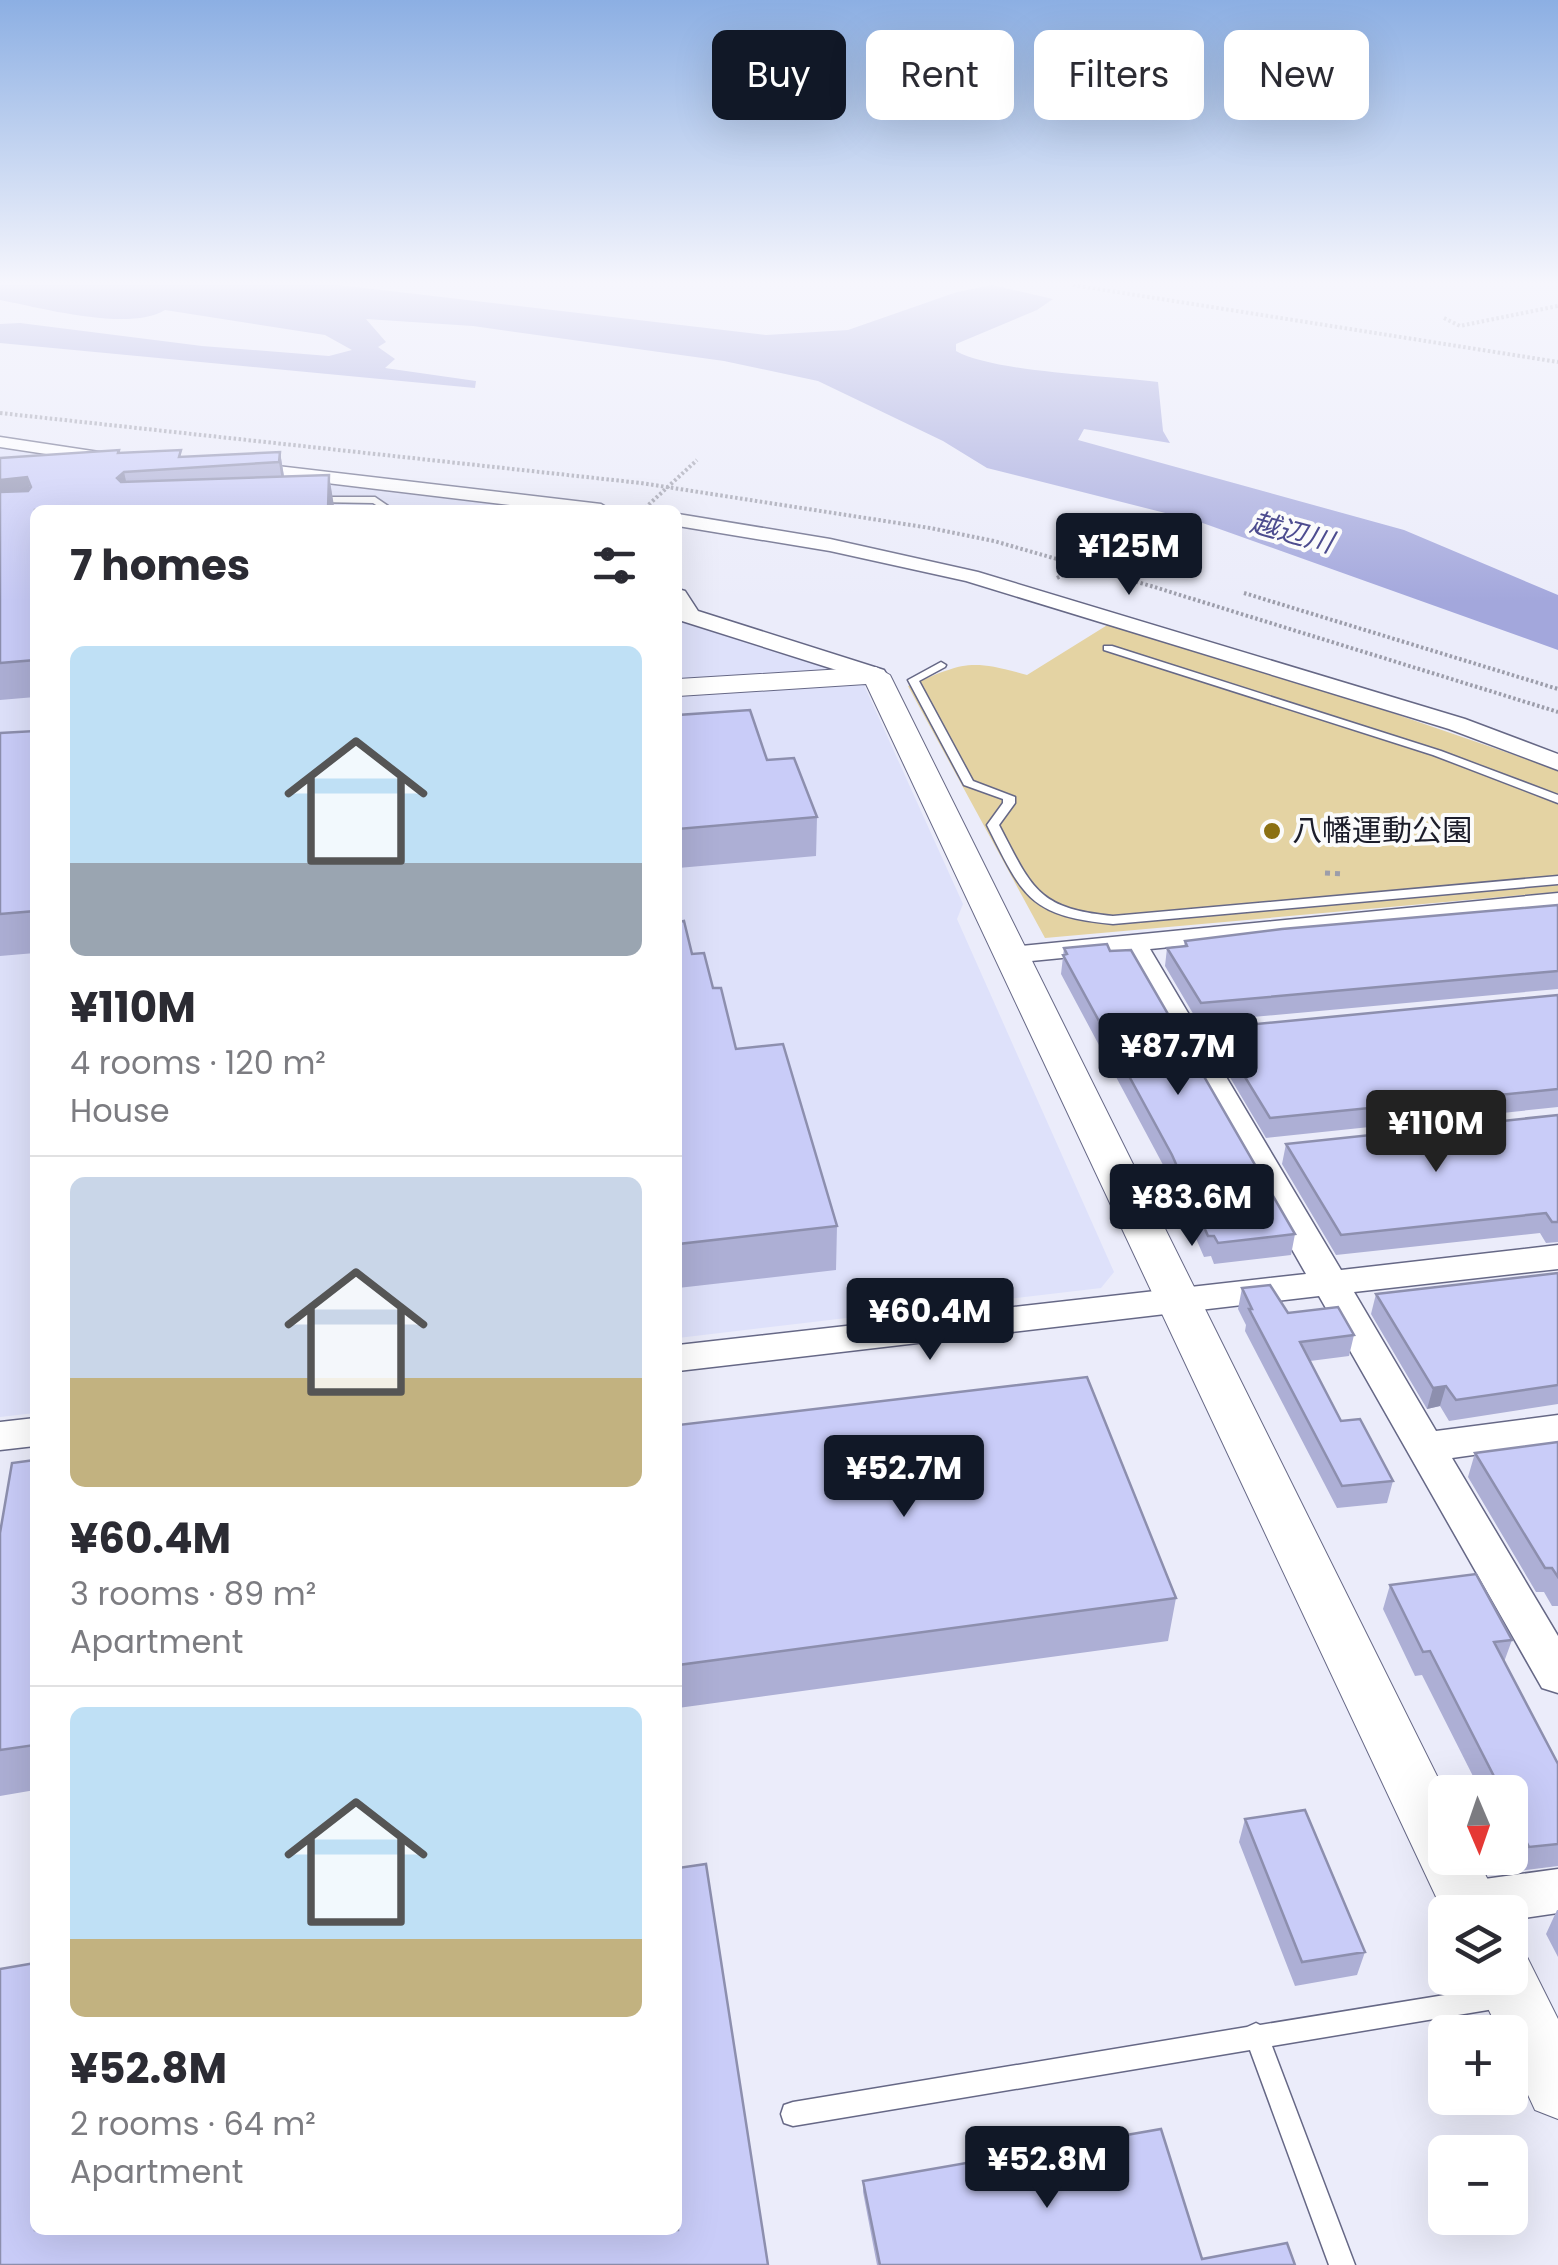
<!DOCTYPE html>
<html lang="en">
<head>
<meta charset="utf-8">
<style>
	body { margin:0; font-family:Poppins,"Noto Sans JP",sans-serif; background:#f7f7f7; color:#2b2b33; height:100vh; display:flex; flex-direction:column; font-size:38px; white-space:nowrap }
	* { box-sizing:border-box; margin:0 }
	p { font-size:32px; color:#7c7c81 }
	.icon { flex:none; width:55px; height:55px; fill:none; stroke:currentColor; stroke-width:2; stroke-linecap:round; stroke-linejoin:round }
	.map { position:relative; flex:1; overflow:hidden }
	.side { position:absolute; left:30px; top:505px; width:652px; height:1730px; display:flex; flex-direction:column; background:#fff; border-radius:15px; box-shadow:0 10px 40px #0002 }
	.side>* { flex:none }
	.banner { position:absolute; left:712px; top:30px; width:695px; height:90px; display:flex; gap:20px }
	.needle { width:65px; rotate:178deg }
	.tools { position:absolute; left:1428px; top:1775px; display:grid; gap:20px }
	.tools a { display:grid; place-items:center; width:100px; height:100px; border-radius:15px; background:#fff; box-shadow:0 10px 40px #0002; font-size:50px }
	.price { position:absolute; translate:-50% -85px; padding:0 22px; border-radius:10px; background:#111827; color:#fff; font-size:32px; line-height:65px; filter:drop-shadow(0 2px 5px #0008) }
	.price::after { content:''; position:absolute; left:50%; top:60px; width:30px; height:22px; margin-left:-15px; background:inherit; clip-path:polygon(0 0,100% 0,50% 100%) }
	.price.current { background:#222; color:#fff }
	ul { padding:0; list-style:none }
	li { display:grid; align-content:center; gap:20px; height:530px; padding:0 40px }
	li+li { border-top:2px solid #e1e1e2 }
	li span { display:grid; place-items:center; height:310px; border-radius:15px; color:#555 }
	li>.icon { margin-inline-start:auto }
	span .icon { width:180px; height:180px; fill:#fffc; stroke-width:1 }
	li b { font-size:42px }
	h2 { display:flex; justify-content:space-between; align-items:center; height:120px; padding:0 40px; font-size:42px }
	.chip { padding:0 35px; border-radius:15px; background:#fff; box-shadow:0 10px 40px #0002; font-size:35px; line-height:90px }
	.chip.current { background:#111827; color:#fff }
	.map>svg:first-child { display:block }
	.built { fill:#dee1fa }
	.green { fill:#e4d3a3 }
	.water { fill:#a3a7dc }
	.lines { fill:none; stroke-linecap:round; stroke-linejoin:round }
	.service-casing { stroke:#666886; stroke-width:3 }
	.minor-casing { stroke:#666886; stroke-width:3 }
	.tertiary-casing { stroke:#666886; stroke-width:2 }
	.path-far1 { stroke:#9c9daa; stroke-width:4; stroke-dasharray:2.5 2.5; stroke-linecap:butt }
	.path { stroke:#9c9daa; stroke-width:5; stroke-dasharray:5 5; stroke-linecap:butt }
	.service { fill:#fff; fill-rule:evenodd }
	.minor { fill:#fff; fill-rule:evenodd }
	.tertiary { fill:#fff; fill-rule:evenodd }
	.wall { fill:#adafd5 }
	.shaded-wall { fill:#8d8fae }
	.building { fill:#c9ccf8; stroke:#8d8fae; stroke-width:2.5 }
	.poi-dot { fill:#8b7012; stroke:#fbfbfb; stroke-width:4 }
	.labels { text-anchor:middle; stroke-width:8; stroke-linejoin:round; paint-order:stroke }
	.far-water-label { font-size:28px; font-style:italic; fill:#4d4c8f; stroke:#fbfbfb }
	.poi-label { font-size:30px; fill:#1c1d2a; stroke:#fbfbfb; text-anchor:start }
</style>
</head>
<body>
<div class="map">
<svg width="1558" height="2265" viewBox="0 0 1558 2265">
	<rect width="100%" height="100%" fill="#ebecfa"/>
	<path class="built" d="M0 447 557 510H35V1413L0 1417Z
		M678 619 860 676 963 904 957 919 1114 1272 1101 1288 678 1338Z"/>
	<path class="green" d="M1109 624 1375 707 1558 770V892L1045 938 908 686C963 663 968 658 1027 675Z"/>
	<path class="water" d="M0 285H339L766 335 848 330 957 292 992 285 1053 299 1037 310 956 344V351C993 372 1110 376 1158 382L1163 431 1170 443 1084 429 1078 440 1404 530 1558 595V650L1197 521 987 468 943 441 818 381 724 361 473 326 366 319 386 342 378 347 395 359 385 368 476 381 475 388 0 343V324L20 323 202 346 329 356 352 350 325 335 165 310C129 332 42 308 0 300Z"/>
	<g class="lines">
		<g class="service-casing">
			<path id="service" d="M312 497H375L394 510H384L373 503 315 502 312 501Z
				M1104 646H1112L1441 751 1558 795V803L1433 755 1104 650Z
				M941 662 946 665 945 667 919 681 973 781 1015 797V803L999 825C1032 888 1037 909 1113 916L1558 876V884L1113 924C1028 916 1023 896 987 825L1003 803V799L964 785 908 680Z
				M1500 1986 1508 1989 1512 1997 1508 2005 1500 2008 1272 2046 1355 2265H1329L1250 2050 793 2126 784 2123 781 2114 784 2105 793 2102 1247 2027 1256 2023 1260 2025Z"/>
		</g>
		<g class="minor-casing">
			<path id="minor" d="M0 437 119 455 128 460 119 465 0 447Z
				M243 462 601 504 611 510H552L236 472 234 468Z
				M678 514 830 539 978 572 1465 719 1558 754V770L1449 729 966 581 830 551 678 526Z
				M678 589 685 591 698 611 884 670 887 675 876 682 868 680 682 621 678 617Z
				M1558 893V909L1150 949 1341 1270 1558 1245V1269L1354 1292 1436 1431 1558 1415V1443L1452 1458 1558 1636V1693L1542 1688 1319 1296 678 1371V1345L1306 1274 1123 952 1012 963 1002 960 998 954 1002 948Z
				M35 1418V1446L0 1450V1422Z
				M1558 1869V1913L1510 1920V1912H1449L1446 1904 1453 1888 1470 1881Z"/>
		</g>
		<g class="tertiary-casing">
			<path id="tertiary" d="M876 667 890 675 1445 1792V1858H1477L1504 1912H1445V1916L866 684 678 696V679Z
				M1510 1950 1527 1957 1558 2019V2119L1535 2110 1510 2056V2032H1499L1474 1978H1510Z"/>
		</g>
		<path class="path-far1" d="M1073 285 1558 362
			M1444 318 1460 326 1558 306
			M0 413 641 483 930 528 994 541 1151 586 1558 712
			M645 508 697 460
			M1057 578 1130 539
			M1244 593 1558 689"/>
		<path class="path" d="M1325 873 1344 874"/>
		<use href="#service" class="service"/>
		<use href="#minor" class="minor"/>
		<use href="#tertiary" class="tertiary"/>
	</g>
	<path class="wall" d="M280 452 284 476 329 475 334 510H35V697L0 700V458L119 453 182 457Z
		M678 715 767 760 817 817 816 856 678 868Z
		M35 731V953L0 956V733Z
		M1558 905V989L1198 1022 1165 966 1167 948 1184 947 1185 941Z
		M678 922 692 954 713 988 736 1049 837 1226 836 1270 678 1288Z
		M1064 948 1110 951 1295 1234 1291 1255 1214 1264 1211 1256 1204 1257 1169 1176 1061 974Z
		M1558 995V1107L1266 1138 1212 1047 1215 1028Z
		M1558 1115V1242L1546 1243 1540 1233 1336 1255 1282 1164 1286 1144Z
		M1558 1273V1404L1449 1421 1440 1406 1427 1409 1371 1314 1376 1294Z
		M1242 1288 1288 1313 1354 1335 1349 1356 1310 1361 1341 1421 1393 1481 1387 1503 1337 1508 1245 1331 1246 1325 1238 1309Z
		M678 1425 1176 1598 1168 1641 678 1708Z
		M1558 1442V1606H1552L1544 1592H1536L1468 1477 1475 1453Z
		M35 1460V1790L0 1796V1533Z
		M1390 1585 1512 1640 1504 1662 1558 1764V1866L1519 1871 1510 1852V1792H1481L1422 1675 1415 1676 1383 1609Z
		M1245 1819 1365 1952 1357 1975 1295 1986 1239 1842Z
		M1557 1910H1558V1957L1546 1934Z
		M863 2181 1202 2259 1295 2265H877L863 2192Z"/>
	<path class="shaded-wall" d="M119 450 123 472H124L131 503 117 478Z
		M280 452 285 483 284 494 279 462Z
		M329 475 334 506V510H328Z
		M27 477 35 509 0 512V480Z
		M1446 1386 1440 1406 1427 1409 1433 1388Z"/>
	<path class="building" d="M119 450 118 453 181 450 179 457 280 452 279 462 124 472 117 478 121 482 329 475 328 510H35V660L0 663V492L28 491 31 487 27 477 0 480V458Z
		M750 710 767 760 794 758 817 817 678 829V715Z
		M35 731V911L0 914V733Z
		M1558 905V971L1201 1003 1167 948 1187 946 1185 941 1282 929Z
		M684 921 692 954 704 953 713 988H721L736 1049 783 1044 837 1226 678 1244V922Z
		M1107 944 1110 951 1131 950 1295 1234 1218 1243 1214 1236H1208L1172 1155 1063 955 1067 954 1064 948Z
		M1558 995V1089L1270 1118 1215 1028Z
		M1558 1115V1222H1552L1546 1213 1341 1235 1286 1144Z
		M1558 1273V1385L1456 1400 1446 1386 1433 1388 1376 1294Z
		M1270 1285 1288 1313 1338 1307 1354 1335 1300 1342 1341 1421 1360 1419 1393 1481 1342 1486 1249 1309H1252L1242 1288Z
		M1087 1377 1176 1598 678 1665V1425Z
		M1558 1442V1577L1552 1568H1545L1475 1453Z
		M35 1460V1745L0 1750V1533L12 1463Z
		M1476 1574 1512 1640 1494 1642 1558 1764V1844L1529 1847 1510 1809V1792H1502L1430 1651 1423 1652 1390 1585Z
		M1305 1810 1365 1952 1302 1962 1245 1819Z
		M706 1864 768 2265H0V1969L35 1963V2230H678V1868Z
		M1161 2129 1202 2259 1287 2243 1295 2265H880L863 2181Z"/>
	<linearGradient id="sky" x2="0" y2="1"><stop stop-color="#8cafe3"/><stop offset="0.47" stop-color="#f6f6fd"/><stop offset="1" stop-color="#f6f6fd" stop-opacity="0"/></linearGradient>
	<rect width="1558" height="602" fill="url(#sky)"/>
	<circle class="poi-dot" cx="1272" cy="831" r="10"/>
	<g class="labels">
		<g class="far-water-label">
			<text transform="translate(1292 532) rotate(15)" y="10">越辺川</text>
		</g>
		<g class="poi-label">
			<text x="1292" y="841">八幡運動公園</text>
		</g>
	</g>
</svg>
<div class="tools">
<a><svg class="needle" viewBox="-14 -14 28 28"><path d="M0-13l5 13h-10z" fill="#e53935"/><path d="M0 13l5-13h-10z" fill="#7c7c81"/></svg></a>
<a><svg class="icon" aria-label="layers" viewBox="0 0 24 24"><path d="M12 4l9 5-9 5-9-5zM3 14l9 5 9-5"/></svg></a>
<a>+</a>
<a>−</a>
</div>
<b class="price" style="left:1129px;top:598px">¥125M</b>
<b class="price" style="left:1178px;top:1098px">¥87.7M</b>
<b class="price current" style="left:1436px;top:1175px">¥110M</b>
<b class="price" style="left:1192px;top:1249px">¥83.6M</b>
<b class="price" style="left:930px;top:1363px">¥60.4M</b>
<b class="price" style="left:904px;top:1520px">¥52.7M</b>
<b class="price" style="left:1047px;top:2211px">¥52.8M</b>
<div class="banner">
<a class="chip current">Buy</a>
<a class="chip">Rent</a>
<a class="chip">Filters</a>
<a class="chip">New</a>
</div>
<section class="side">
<h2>7 homes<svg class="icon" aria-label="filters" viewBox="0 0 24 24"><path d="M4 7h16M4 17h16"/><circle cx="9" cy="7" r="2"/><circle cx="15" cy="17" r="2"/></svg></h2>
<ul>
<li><span style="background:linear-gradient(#bfe0f5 70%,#9aa5b1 0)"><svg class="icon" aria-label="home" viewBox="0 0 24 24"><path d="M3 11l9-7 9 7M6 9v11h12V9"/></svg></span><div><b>¥110M</b><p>4 rooms · 120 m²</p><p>House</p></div></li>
<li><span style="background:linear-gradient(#c9d6e8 65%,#c2b280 0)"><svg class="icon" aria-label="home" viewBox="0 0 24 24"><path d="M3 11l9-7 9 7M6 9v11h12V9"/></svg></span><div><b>¥60.4M</b><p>3 rooms · 89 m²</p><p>Apartment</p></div></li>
<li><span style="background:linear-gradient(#bfe0f5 75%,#c2b280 0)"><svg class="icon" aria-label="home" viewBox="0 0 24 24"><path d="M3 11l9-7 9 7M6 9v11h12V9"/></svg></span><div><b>¥52.8M</b><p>2 rooms · 64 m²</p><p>Apartment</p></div></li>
</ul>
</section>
</div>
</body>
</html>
